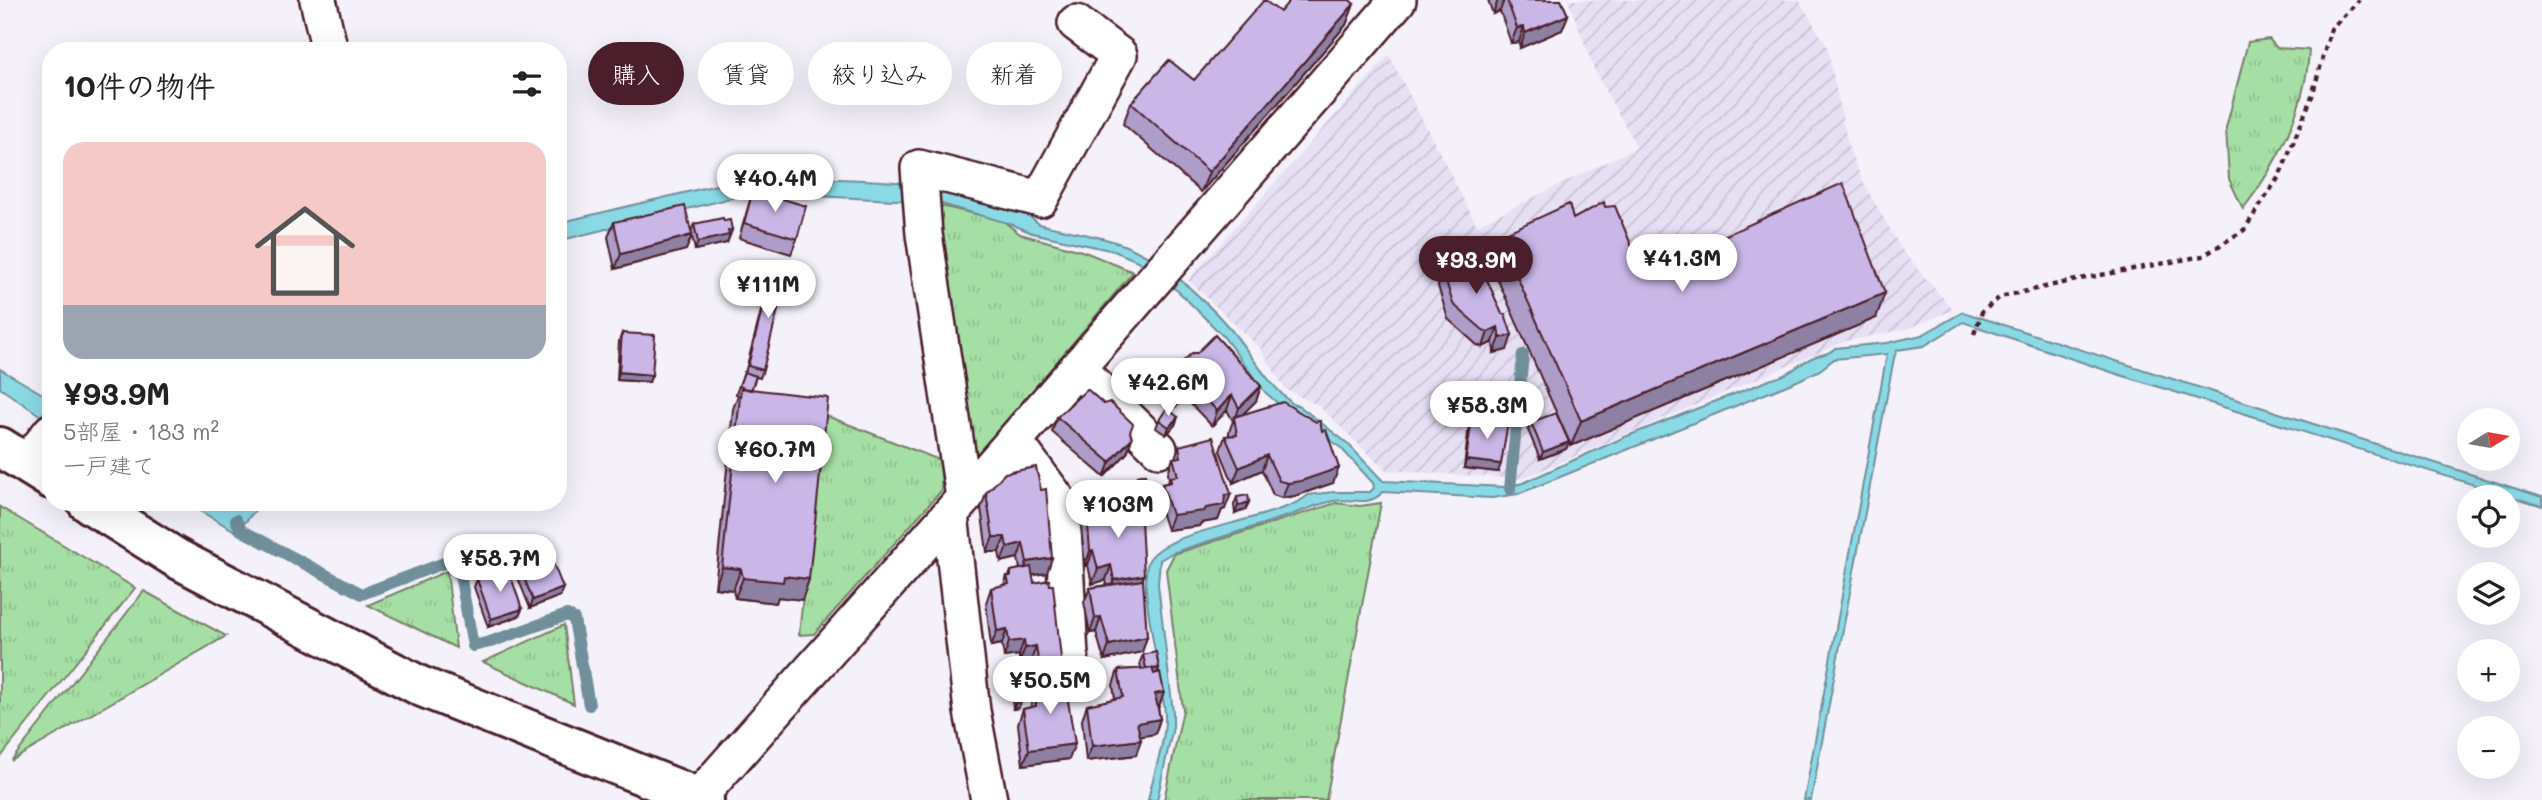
<!DOCTYPE html>
<html lang="ja">
<head>
<meta charset="utf-8">
<style>
	body { margin:0; font-family:Mali,"Klee One",sans-serif; background:#f2f2f2; color:#222; height:100vh; display:flex; flex-direction:column; font-size:26px; white-space:nowrap }
	* { box-sizing:border-box; margin:0 }
	p { font-size:23px; color:#767676 }
	.icon { flex:none; width:38px; height:38px; fill:none; stroke:currentColor; stroke-width:2; stroke-linecap:round; stroke-linejoin:round }
	.map { position:relative; flex:1; overflow:hidden }
	.panel { position:absolute; left:42px; top:42px; width:525px; height:469px; display:flex; flex-direction:column; background:#fff; border-radius:28px; box-shadow:0 7px 28px #0002 }
	.panel>* { flex:none }
	.hud { position:absolute; left:588px; top:42px; width:665px; height:63px; display:flex; gap:14px }
	.needle { width:46px; rotate:79deg }
	.tools { position:absolute; left:2457px; top:408px; display:grid; gap:14px }
	.tools a { display:grid; place-items:center; width:63px; height:63px; border-radius:50%; background:#fff; box-shadow:0 7px 28px #0002; font-size:35px }
	.price { position:absolute; translate:-50% -60px; padding:0 16px; border-radius:24px; background:#fff; color:#222; font-size:23px; line-height:46px; filter:drop-shadow(0 2px 4px #0008) }
	.price::after { content:''; position:absolute; left:50%; top:42px; width:21px; height:16px; margin-left:-10px; background:inherit; clip-path:polygon(0 0,100% 0,50% 100%) }
	.price.current { background:#4a1f2b; color:#fff }
	ul { padding:0; list-style:none }
	li { display:grid; align-content:center; gap:14px; height:371px; padding:0 21px }
	li span { display:grid; place-items:center; height:217px; border-radius:21px; color:#555 }
	li>.icon { margin-inline-start:auto }
	span .icon { width:126px; height:126px; fill:#fffc; stroke-width:1 }
	li b { font-size:30px }
	h2 { display:flex; justify-content:space-between; align-items:center; height:84px; padding:0 21px; font-size:30px }
	.tag { padding:0 24px; border-radius:32px; background:#fff; box-shadow:0 7px 28px #0002; font-size:24px; line-height:63px }
	.tag.current { background:#4a1f2b; color:#fff }
	.map>svg:first-child { display:block }
	.industrial { fill:url(#industrial-furrows) }
	.grass { fill:url(#grass-tufts); stroke:#787f68; stroke-width:2 }
	.water { fill:#8adae6; stroke:#708f9b; stroke-width:2 }
	.lines { fill:none; stroke-linecap:round; stroke-linejoin:round }
	.stream { stroke:#708f9b; stroke-width:12 }
	.minor-casing { stroke:#4a1f2b; stroke-width:40 }
	.tertiary-casing { stroke:#4a1f2b; stroke-width:44 }
	.path { stroke:#4a1f2b; stroke-width:4.5; stroke-dasharray:5 5; stroke-linecap:butt }
	.minor { stroke:#fff; stroke-width:35 }
	.tertiary { stroke:#fff; stroke-width:38 }
	.wall { fill:#ae9dc8; stroke:#4a1f2b; stroke-width:2 }
	.shaded-wall { fill:#8d80a2; stroke:#4a1f2b; stroke-width:2 }
	.building { fill:#cab7e8; stroke:#4a1f2b; stroke-width:2 }
</style>
</head>
<body>
<div class="map">
<svg width="2542" height="800" viewBox="0 0 2542 800">
	<defs>
		<pattern id="industrial-furrows" width="10" height="10" patternUnits="userSpaceOnUse" patternTransform="scale(1.75)"><rect width="10" height="10" fill="#e7e0f5"/><path d="M-1 1l2-2M0 10L10 0M9 11l2-2" fill="none" stroke="#c8c0d2"/></pattern>
		<pattern id="grass-tufts" width="24" height="20" patternUnits="userSpaceOnUse" patternTransform="scale(1.75)"><rect width="24" height="20" fill="#a5dfa5"/><path d="M3 7l-1-3M5 7V3M7 7l1-3M15 17l-1-3M17 17v-4M19 17l1-3" fill="none" stroke="#90bf8e"/></pattern>
	</defs>
	<rect width="100%" height="100%" fill="#f4f1fa"/>
	<filter id="ink" filterUnits="userSpaceOnUse"><feTurbulence type="fractalNoise" baseFrequency=".0143" numOctaves="2"/><feDisplacementMap in="SourceGraphic" scale="14" xChannelSelector="R" yChannelSelector="G"/><feConvolveMatrix kernelMatrix="1 2 1 2 8 2 1 2 1" color-interpolation-filters="sRGB"/></filter>
	<g filter="url(#ink)">
		<path class="industrial" d="M1568 0H1799L1827 46 1849 149 1863 182 1902 250 1953 310 1906 329 1846 341 1521 479 1385 470 1319 406 1285 389 1260 348 1188 280 1389 55 1477 225 1637 147 1595 72Z"/>
		<path class="grass" d="M2269 39 2277 48 2309 50C2306 107 2278 164 2243 209L2229 179 2226 128 2248 42Z
			M936 205 1002 220 1020 234 1085 252 1133 272 969 466Z
			M822 414 942 461 941 491 814 634 799 635Z
			M1336 503 1360 506 1381 503 1326 800H1164L1183 710 1166 570 1174 554Z
			M0 507 135 588 0 758Z
			M447 571 456 648 368 605Z
			M144 591 226 636 11 761Z
			M564 625 574 704 483 662Z"/>
		<path class="water" d="M750 177C825 180 984 173 1039 224 1070 232 1105 236 1133 249 1171 267 1205 300 1232 331 1253 357 1268 384 1294 405H1298L1347 443 1383 481 1505 487 1523 483 1625 437 1772 379C1791 375 1797 364 1814 357 1822 354 1829 355 1835 348L1887 343 1922 335 1963 312 2542 497V506L2117 374 1963 322 1924 346 1897 350 1894 358 1811 800H1804L1887 354 1834 359 1820 370 1797 381 1518 494 1492 498 1383 492C1368 508 1352 497 1333 501 1314 505 1299 513 1281 518 1245 530 1208 541 1172 553L1160 560 1158 584 1173 712V727L1157 800H1148C1153 775 1166 741 1165 716 1164 681 1138 591 1148 562 1153 551 1167 545 1177 540 1206 527 1292 512 1308 495L1334 492H1370L1374 488 1373 483 1341 448 1294 413 1283 408 1265 392 1223 336 1179 292 1140 262 1114 251 1032 233 1011 224 935 202 752 193 558 241V223Z
			M0 369 51 399V404L41 416 0 388Z
			M184 502H222L234 509 239 502H262L237 532Z"/>
		<g class="lines">
			<path class="stream" d="M1510 489 1523 355
				M236 520 241 530 362 594 457 558 473 646 490 642 567 615 574 619 589 705"/>
			<g class="minor-casing">
				<path id="minor" d="M318 0 330 51
					M1077 368 1159 449
					M1014 441 1062 506 1071 675
					M26 464 51 432
					M964 498 924 234 919 168 1040 199 1119 55 1076 23
					M950 514 972 711 989 800
					M696 800 950 514 1398 0"/>
			</g>
			<g class="tertiary-casing">
				<path id="tertiary" d="M0 447 51 479
					M87 502 176 558 420 686 704 800"/>
			</g>
			<path class="path" d="M1974 334 1982 312 2000 297 2085 278 2203 256 2244 230 2280 175 2312 96 2331 29 2359 0"/>
			<use href="#minor" class="minor"/>
			<use href="#tertiary" class="tertiary"/>
		</g>
		<path class="wall" d="M1488 0H1561L1568 15 1562 30 1520 48 1519 42 1511 43 1500 11 1493 14Z
			M1354 4 1346 25 1201 192 1123 124 1131 103 1194 80 1280 12Z
			M753 190 797 239 791 254 739 238Z
			M1605 207 1652 276 1688 260 1692 250 1876 318 1571 446 1490 262 1499 236 1573 219Z
			M724 221 732 230 727 243 695 250 691 232 694 224Z
			M614 222 692 235 686 250 615 269 608 237Z
			M1474 250 1507 350 1494 353 1493 342 1483 347 1477 345 1448 319 1438 286 1443 271 1466 261Z
			M772 269 763 370 760 378 756 377 751 390 809 579 802 600 778 597 776 603 735 598 733 590 715 588 733 409 738 395 736 394 741 380 745 373Z
			M622 333 649 382 617 380 619 341Z
			M1164 379 1261 386 1256 401 1241 415 1333 483 1295 496 1282 498 1273 495 1262 470 1233 483 1220 451 1225 436H1229V432L1233 421 1227 410 1212 426 1186 399 1172 409 1158 394Z
			M1057 417 1130 432 1132 438 1127 453 1104 477 1052 432Z
			M1178 417 1175 425 1166 435 1156 428 1159 420Z
			M1472 417 1498 472 1464 468 1469 425Z
			M1531 422 1569 442 1566 449 1540 459 1528 430Z
			M1179 446 1225 509 1222 510 1218 520 1201 523 1199 526 1167 530 1157 499 1162 484 1168 483 1169 479 1168 473 1173 458H1175Z
			M1137 476 1146 483 1143 491 1140 494 1137 495 1134 484Z
			M986 493 1047 573 1032 575 1062 668 1059 677 1075 744 1069 759 1023 765 1018 724 1023 709 1031 707V696L1034 687 1031 661 1019 663V655L1004 657 1002 644 991 646 986 603 991 588 1004 585 1007 576H1009L1011 571 1020 569 1018 558 1001 562 999 552H987L981 508Z
			M1237 497 1249 502 1246 509 1235 514 1234 505Z
			M1087 512 1144 575 1142 581 1147 637 1142 652 1104 660 1096 632 1090 633 1084 602 1090 588 1107 585 1106 580 1092 584 1088 565 1085 566 1081 527Z
			M471 547 496 559 493 566 471 571 468 555Z
			M517 560 560 596 530 608 514 568Z
			M477 579 522 609 519 616 488 627 474 587Z
			M1143 655 1159 668 1157 673 1164 692 1158 707 1160 719 1155 734 1140 736 1136 755 1086 761 1082 720 1087 705 1115 699 1113 685 1118 670 1141 669 1140 662Z
			M1014 680 1019 708 1013 709 1011 688Z"/>
		<path class="shaded-wall" d="M1498 0H1504L1500 11 1493 14Z
			M1354 4 1346 25 1201 192 1209 172Z
			M1568 15 1562 30 1520 48 1525 33Z
			M1524 27 1519 42 1511 43 1517 28Z
			M732 230 727 243 695 250 698 242Z
			M692 235 686 250 615 269 621 254Z
			M1885 293 1876 318 1571 446 1581 421Z
			M1498 327 1493 342 1483 347 1488 332Z
			M1512 335 1507 350 1494 353 1500 338Z
			M619 372 652 375 649 382 617 380Z
			M1192 384 1186 399 1172 409 1177 394Z
			M1261 386 1256 401 1234 423 1239 408Z
			M1232 395 1227 410 1212 426 1217 411Z
			M1178 417 1175 425 1166 435 1169 427Z
			M1132 438 1127 453 1104 477 1110 462Z
			M1569 442 1566 449 1540 459 1543 452Z
			M1267 455 1262 470 1233 483 1239 468Z
			M1466 460 1501 464 1498 472 1464 468Z
			M1339 468 1333 483 1295 496 1282 498 1288 483Z
			M1146 483 1143 491 1140 494 1137 495 1139 487Z
			M1231 494 1225 509 1222 510 1218 520 1201 523 1199 526 1167 530 1172 515 1206 508 1225 495Z
			M1249 502 1246 509 1235 514 1238 506Z
			M993 537H1005L999 552H987Z
			M1023 543 1018 558 1001 562 1007 547Z
			M1093 550 1088 565 1085 566 1090 551Z
			M1052 558 1047 573 1022 577 1027 562Z
			M496 559 493 566 471 571 474 563Z
			M1111 565 1106 580 1092 584 1098 569Z
			M722 567 741 569 733 590 715 588Z
			M1144 575 1139 590 1108 594 1114 580Z
			M784 576 809 579 802 600 778 597 776 603 735 598 743 578Z
			M563 588 560 596 530 608 533 600Z
			M522 609 519 616 488 627 491 619Z
			M1101 617 1096 632 1090 633 1095 618Z
			M1007 629 1002 644 991 646 997 631Z
			M1147 637 1142 652 1104 660 1109 645Z
			M1024 640 1019 655 1004 657 1009 642Z
			M1036 646 1031 661 1019 663 1025 648Z
			M1062 668 1057 683 1036 681 1034 687 1040 672Z
			M1159 668 1156 676 1146 670Z
			M1164 692 1159 707 1150 709 1155 694Z
			M1021 701 1019 708 1013 709 1016 702Z
			M1160 719 1155 734 1132 738 1137 723Z
			M1141 740 1136 755 1086 761 1092 746Z
			M1075 744 1069 759 1023 765 1029 750Z"/>
		<path class="building" d="M1264 0 1280 12 1290 0H1350L1354 4 1209 172 1131 103 1169 60 1194 80Z
			M1507 0H1561L1568 15 1525 33 1524 27 1517 28Z
			M1843 183 1885 293 1581 421 1499 236 1569 204 1573 219 1604 202 1605 207 1615 206 1632 247 1641 245 1652 276 1693 258 1692 250Z
			M753 190 806 206 797 239 744 223Z
			M685 206 692 235 621 254 614 222Z
			M723 218 724 221 730 220 732 230 728 231 729 235 698 242 694 224Z
			M1474 250 1502 314H1505L1512 335 1500 338 1498 327 1488 332 1483 330 1453 304 1443 271 1466 261Z
			M772 269 787 273 763 370 748 366Z
			M622 333 655 335 652 375 619 372Z
			M1215 335 1261 386 1239 408 1232 395 1217 411 1192 384 1177 394 1164 379 1192 353H1197Z
			M744 372 756 376 751 390 746 389 739 386Z
			M741 388 828 398 809 579 784 576 783 582 743 578 741 569 722 567Z
			M1087 389 1104 404 1110 402 1133 424 1130 432 1132 438 1110 462 1057 417Z
			M1283 402 1316 422 1320 421 1322 431 1326 430 1339 468 1301 481 1288 483 1279 481 1267 455 1239 468 1225 436 1237 435 1234 417Z
			M1167 408 1178 417 1169 427 1159 420Z
			M1556 413 1569 442 1543 452 1531 422Z
			M1472 417 1508 422 1501 464 1466 460Z
			M1213 437 1231 494 1225 495 1224 505 1206 508 1204 511 1172 515 1162 484 1171 482 1170 477 1178 476 1173 458 1181 457 1179 446Z
			M1036 467 1041 490 1046 489 1052 558 1027 562 1023 543 1007 547 1005 537H993L986 493 1005 473Z
			M1145 474 1146 483 1143 486 1139 487 1137 476Z
			M1248 495 1249 502 1238 506 1237 497Z
			M1140 502 1144 575 1114 580 1111 565 1098 569 1093 550 1090 551 1087 512Z
			M493 542 496 559 474 563 471 547Z
			M547 548 563 588 533 600 517 560Z
			M1031 567 1034 583 1049 580 1050 585H1053L1062 668 1040 672 1036 646 1025 648 1024 640 1009 642 1007 629 997 631 991 588 1009 584 1007 576H1011V571Z
			M508 568 522 609 491 619 477 579Z
			M1143 580 1147 637 1109 645 1101 617 1095 618 1090 588Z
			M1156 652 1159 668 1153 669 1152 668H1146L1143 655Z
			M1152 668 1154 674 1160 672 1164 692 1155 694 1160 719 1137 723 1141 740 1092 746 1087 705 1123 697 1118 670Z
			M1064 676 1075 744 1029 750 1023 709 1036 706V681Z
			M1020 679 1021 701 1016 702 1014 680Z"/>
	</g>
</svg>
<div class="tools">
<a><svg class="needle" viewBox="-14 -14 28 28"><path d="M0-13l5 13h-10z" fill="#e53935"/><path d="M0 13l5-13h-10z" fill="#767676"/></svg></a>
<a><svg class="icon" aria-label="locate" viewBox="0 0 24 24"><circle cx="12" cy="12" r="6"/><path d="M12 2v4M12 18v4M2 12h4M18 12h4"/></svg></a>
<a><svg class="icon" aria-label="layers" viewBox="0 0 24 24"><path d="M12 4l9 5-9 5-9-5zM3 14l9 5 9-5"/></svg></a>
<a>+</a>
<a>−</a>
</div>
<b class="price" style="left:775px;top:214px">¥40.4M</b>
<b class="price" style="left:1682px;top:294px">¥41.3M</b>
<b class="price current" style="left:1476px;top:296px">¥93.9M</b>
<b class="price" style="left:768px;top:320px">¥111M</b>
<b class="price" style="left:1168px;top:418px">¥42.6M</b>
<b class="price" style="left:1487px;top:441px">¥58.3M</b>
<b class="price" style="left:775px;top:485px">¥60.7M</b>
<b class="price" style="left:1118px;top:540px">¥103M</b>
<b class="price" style="left:500px;top:594px">¥58.7M</b>
<b class="price" style="left:1050px;top:716px">¥50.5M</b>
<div class="hud">
<a class="tag current">購入</a>
<a class="tag">賃貸</a>
<a class="tag">絞り込み</a>
<a class="tag">新着</a>
</div>
<section class="panel">
<h2>10件の物件<svg class="icon" aria-label="filters" viewBox="0 0 24 24"><path d="M4 7h16M4 17h16"/><circle cx="9" cy="7" r="2"/><circle cx="15" cy="17" r="2"/></svg></h2>
<ul>
<li><span style="background:linear-gradient(#f6c9c9 75%,#9aa5b1 0)"><svg class="icon" aria-label="home" viewBox="0 0 24 24"><path d="M3 11l9-7 9 7M6 9v11h12V9"/></svg></span><div><b>¥93.9M</b><p>5部屋 · 183 m²</p><p>一戸建て</p></div></li>
</ul>
</section>
</div>
</body>
</html>
